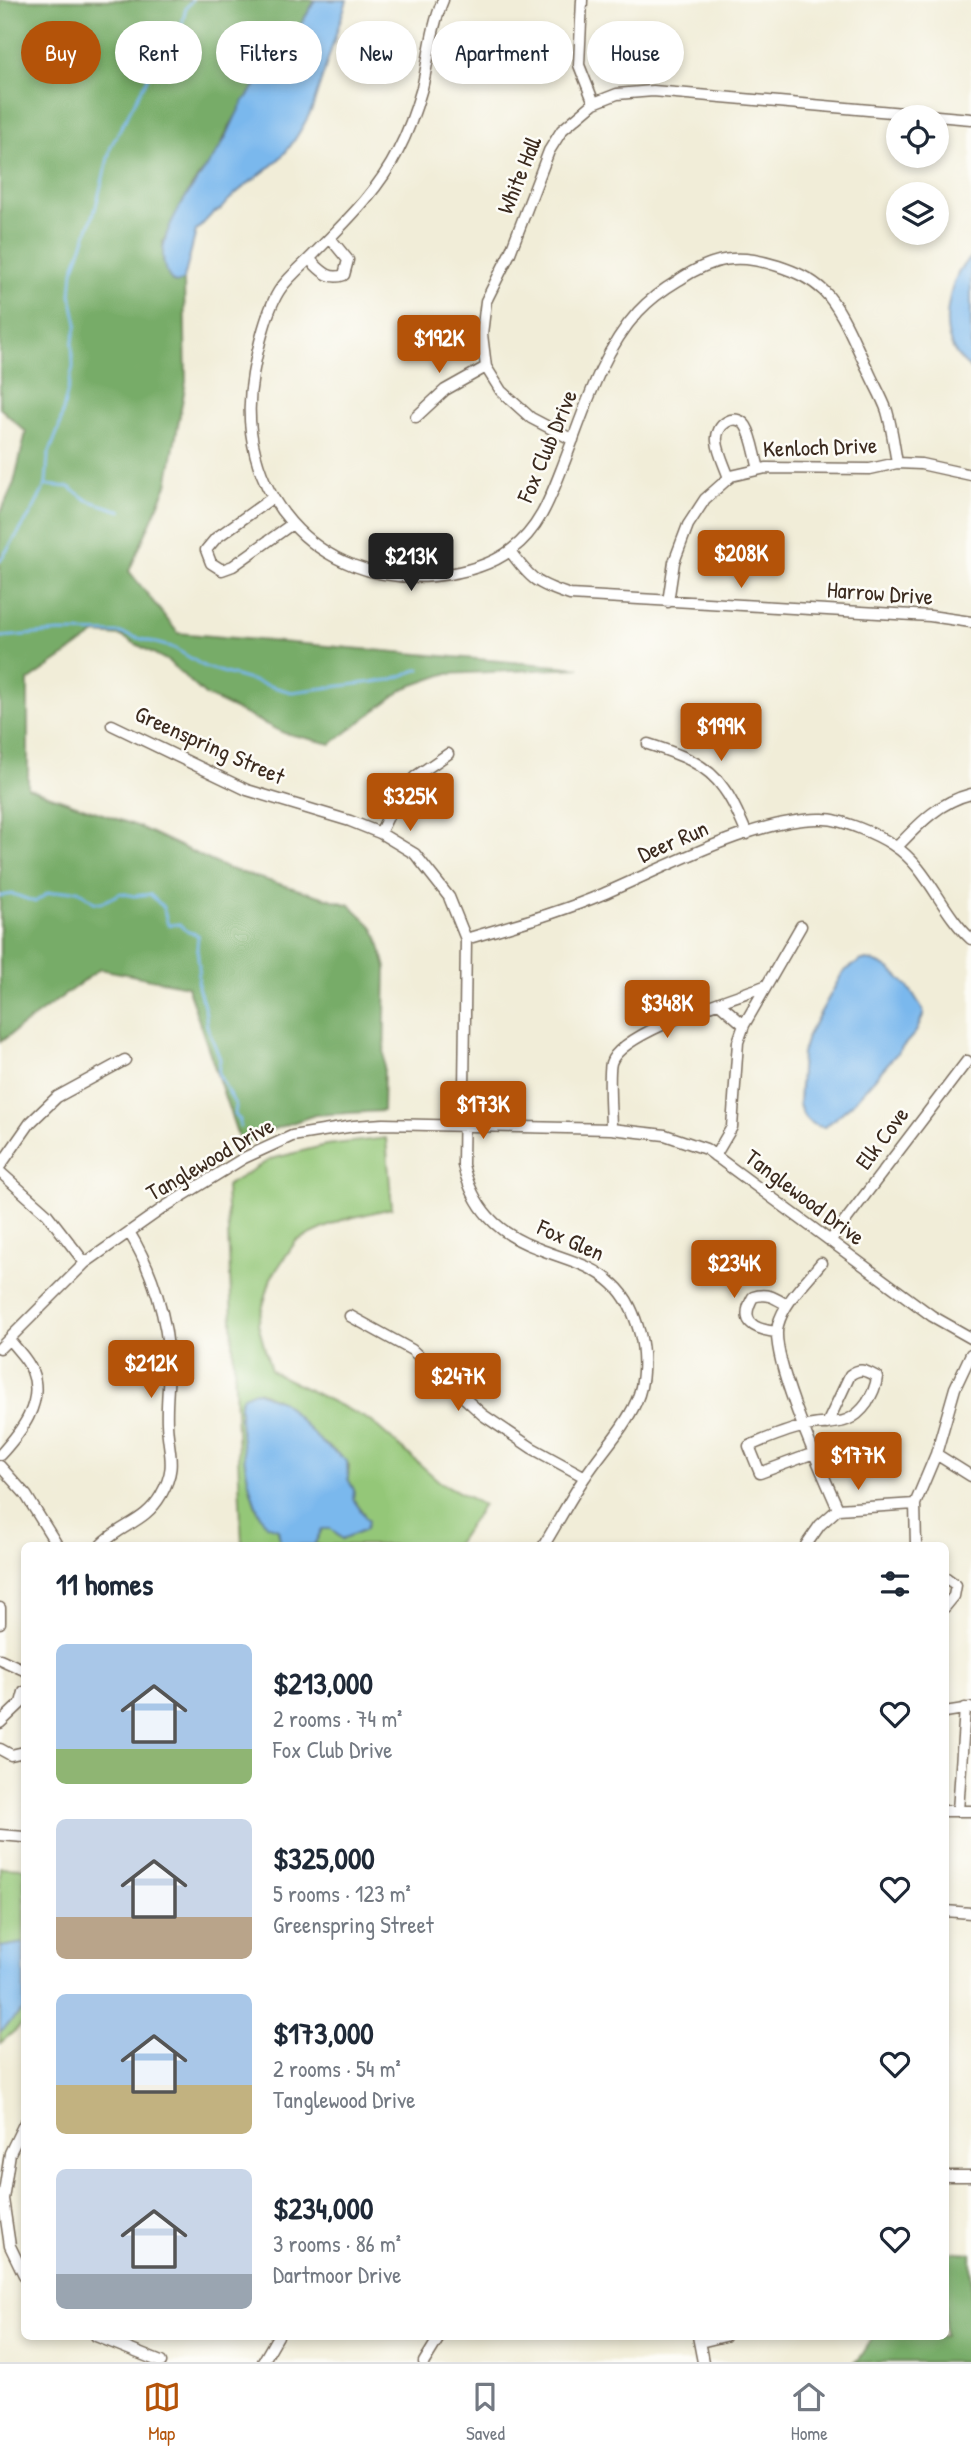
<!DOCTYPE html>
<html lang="en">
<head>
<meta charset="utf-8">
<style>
	body { margin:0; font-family:"Patrick Hand",sans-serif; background:#f2f2f3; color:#1f2937; height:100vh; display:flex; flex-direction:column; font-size:26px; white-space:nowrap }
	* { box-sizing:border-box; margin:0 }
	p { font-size:23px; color:#747a83 }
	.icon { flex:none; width:38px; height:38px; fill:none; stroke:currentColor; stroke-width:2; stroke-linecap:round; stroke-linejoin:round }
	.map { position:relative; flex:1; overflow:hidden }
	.sheet { position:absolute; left:21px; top:1542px; width:928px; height:798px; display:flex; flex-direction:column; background:#fff; border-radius:10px; box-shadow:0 4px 10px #0003 }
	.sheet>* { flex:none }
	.top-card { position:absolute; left:21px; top:21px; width:929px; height:63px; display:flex; gap:14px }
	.tools { position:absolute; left:886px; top:105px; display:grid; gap:14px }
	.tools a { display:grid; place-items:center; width:63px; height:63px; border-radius:50%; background:#fff; box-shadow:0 4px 10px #0003; font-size:35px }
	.price { position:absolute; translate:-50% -60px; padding:0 16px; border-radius:7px; background:#b45309; color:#fff; font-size:23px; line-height:46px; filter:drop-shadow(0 2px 4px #0008) }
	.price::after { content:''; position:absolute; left:50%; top:42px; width:21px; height:16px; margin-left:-10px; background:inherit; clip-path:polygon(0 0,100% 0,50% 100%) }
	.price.current { background:#222; color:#fff }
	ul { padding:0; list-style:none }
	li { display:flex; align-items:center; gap:21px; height:175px; padding:0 35px }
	li span { display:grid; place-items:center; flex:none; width:196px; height:140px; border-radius:10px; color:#555 }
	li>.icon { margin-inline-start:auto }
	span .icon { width:84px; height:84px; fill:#fffc; stroke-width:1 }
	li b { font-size:30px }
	h2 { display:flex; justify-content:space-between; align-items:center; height:84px; padding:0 35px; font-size:30px }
	.chip { padding:0 24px; border-radius:32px; background:#fff; box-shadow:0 4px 10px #0003; font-size:24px; line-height:63px }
	.chip.current { background:#b45309; color:#fff }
	.tabs { display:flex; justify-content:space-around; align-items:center; height:98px; border-top:2px solid #e0e1e3; background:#fff; font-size:19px; color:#747a83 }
	.tabs a { display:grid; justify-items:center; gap:4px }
	.tabs .current { color:#b45309 }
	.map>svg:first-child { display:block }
	.green { fill:#94c778; stroke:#68784b; stroke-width:2 }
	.forest { fill:#77ac68; stroke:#596b43; stroke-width:2 }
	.water { fill:#7ab8ed; stroke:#5a7186; stroke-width:2 }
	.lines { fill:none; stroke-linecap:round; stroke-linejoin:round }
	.stream { stroke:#7ab8ed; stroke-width:2.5 }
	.minor-casing { stroke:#7b6e5f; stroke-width:13 }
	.minor { stroke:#fff; stroke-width:10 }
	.labels { text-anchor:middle; stroke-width:5; stroke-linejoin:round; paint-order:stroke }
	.street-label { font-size:23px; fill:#3b2a1e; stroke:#fdfcf7 }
</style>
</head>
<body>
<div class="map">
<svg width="971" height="2362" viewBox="0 0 971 2362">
	<rect width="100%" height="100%" fill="#fdfcf7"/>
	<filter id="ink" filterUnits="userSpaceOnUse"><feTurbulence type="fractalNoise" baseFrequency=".0143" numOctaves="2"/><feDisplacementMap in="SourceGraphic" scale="14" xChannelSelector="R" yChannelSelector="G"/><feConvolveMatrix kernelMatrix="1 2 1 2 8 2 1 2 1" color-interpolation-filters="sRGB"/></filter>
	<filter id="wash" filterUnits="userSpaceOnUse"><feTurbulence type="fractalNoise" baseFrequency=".00686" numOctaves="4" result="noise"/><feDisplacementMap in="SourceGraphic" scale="28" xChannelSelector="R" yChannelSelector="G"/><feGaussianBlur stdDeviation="1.57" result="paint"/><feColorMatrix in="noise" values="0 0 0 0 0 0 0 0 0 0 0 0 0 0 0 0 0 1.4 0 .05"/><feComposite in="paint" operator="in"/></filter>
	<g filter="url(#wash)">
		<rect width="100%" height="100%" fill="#f1edd8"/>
		<path class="green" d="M386 1138 392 1208 342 1220 296 1241 271 1278 258 1324 271 1371 371 1421 440 1482 483 1505 456 1545H314L322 1529H331L342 1539 365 1529 364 1514 353 1499 354 1490 348 1479 349 1465 336 1452 321 1442 283 1402 258 1391 240 1402C240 1426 248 1505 264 1520 267 1524 273 1526 278 1529L281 1545H242L226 1186 271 1159 326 1145Z
			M0 1867 24 1868V2023L0 2043Z"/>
		<path class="forest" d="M0 0H315L289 45 255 85 228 129 218 152 193 184 181 205 163 242V263L173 282 179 283 184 279 186 382 167 485 129 571 178 633 580 668 445 674 405 688 331 744 284 733 205 695 168 661 121 636 96 634 28 681V788L137 826 226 868 350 905 372 926 378 938 386 968 383 1111 315 1115 268 1131 241 1145 187 986 100 969 0 1042V514L14 483 26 432 0 408Z
			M945 2251 971 2253V2362H854L860 2358 874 2336H945Z"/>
		<path class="water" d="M315 0H347L312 109C304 125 292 147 279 159 260 177 236 189 220 210L213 213 196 231 184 279 179 283 173 282C139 244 200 181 219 149 229 134 234 116 244 101 268 68 296 37 315 0Z
			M971 257V369C962 362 955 355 951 344 941 320 951 273 971 257Z
			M862 960C890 959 914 991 924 1013L916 1032 851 1105 825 1127C811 1127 802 1118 799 1104L802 1053 807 1037 843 972Z
			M255 1391 283 1402 321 1442 347 1461 348 1479 354 1490 353 1499 368 1521 366 1529 342 1539 331 1529H322L314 1545H281L278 1529 266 1525C247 1497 239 1436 240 1402L243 1396Z
			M24 1943V2009L0 2032V1947Z"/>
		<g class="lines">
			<path class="stream" d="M46 485 69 487 87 500 121 511
				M0 561 32 512 46 484 48 456 59 428 73 367 72 343 77 324 71 295 73 271 95 210 111 146 152 70 167 60 181 28 186 8 192 0
				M0 637 60 632 120 633 174 648 205 667 291 692 390 680 420 669
				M0 896 13 894 35 902 48 893 78 890 94 902 101 903 121 893 134 896 150 894 163 907 168 925 179 924 187 931 198 935 197 948 199 967 198 987 205 1008 207 1026 220 1059 218 1073 236 1106 235 1115 240 1120V1127"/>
		</g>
	</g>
	<g filter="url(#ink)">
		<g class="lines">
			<g class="minor-casing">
				<path id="minor" d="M443 0C431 28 429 59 422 88 416 109 408 132 398 151 377 193 344 223 312 256 302 266 289 277 281 288 267 307 257 352 253 374 232 489 315 587 434 576 461 573 489 567 511 550 539 529 550 499 562 468 583 416 599 355 638 312 649 300 664 289 679 280 713 257 739 253 778 266 796 272 810 278 824 291 844 312 855 345 868 370 874 384 882 397 887 411 892 428 894 446 897 463
					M582 0 579 65 594 103
					M309 259C320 269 328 281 344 275L348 260 330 238
					M416 417 445 390 486 367
					M573 440 531 418 501 391 486 367 482 334 486 301 510 253 549 151 562 130 594 103 617 94 653 91 971 119
					M729 478C725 466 718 453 717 441 715 425 735 411 746 426 753 437 755 456 759 469
					M272 498 216 538 206 550 211 563 222 570 233 566 292 524
					M510 551C531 580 537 584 570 595L930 616 971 622
					M668 602 674 562 688 525 705 499 731 476 766 468 870 469 897 463 921 464 971 475
					M112 725 247 790 350 821 380 833 415 854 449 897 466 939 463 1165C473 1207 496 1233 537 1248 563 1259 592 1264 613 1284 628 1297 635 1316 640 1334 645 1354 645 1383 636 1402 624 1429 601 1452 585 1477 570 1499 558 1522 544 1545
					M648 744C676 753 707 763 724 789 734 802 740 819 747 834
					M380 833 399 794 416 776 448 754
					M897 847C919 824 939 802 971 794
					M466 939C512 925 559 913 603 894 662 869 760 816 824 819 841 819 879 835 893 845 928 867 941 912 971 939
					M720 1004 744 1025
					M611 1129C611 1115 608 1074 611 1063 620 1032 733 998 765 986
					M715 1156 732 1127 738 1042 744 1025 801 926
					M0 1166 30 1123 57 1097 125 1060
					M0 1172 47 1214 85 1263
					M830 1241 967 1061
					M821 1263C806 1282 784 1302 778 1325 769 1357 823 1474 838 1509
					M350 1316 412 1350 483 1415 532 1448 585 1477
					M776 1332C753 1329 739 1322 753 1297 767 1292 775 1298 787 1305
					M0 1348 85 1263 166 1206 244 1158 292 1136 354 1126 383 1124 611 1129 665 1135 706 1149 932 1316 971 1338
					M814 1453 760 1473 749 1446C766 1439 784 1431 802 1427 828 1420 848 1430 867 1403 872 1394 876 1387 877 1377 866 1371 861 1367 850 1375L827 1424
					M936 1454 971 1476
					M0 1455C20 1433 45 1403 32 1371 28 1359 16 1349 9 1339
					M0 1466 26 1495 57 1545
					M101 1545C121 1524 145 1523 161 1495 178 1465 168 1454 167 1423 166 1403 169 1383 169 1364 168 1320 152 1269 129 1232
					M806 1545 820 1525 838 1509 915 1504
					M916 1545 915 1504 936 1454 955 1388 971 1354
					M945 1577 956 1585 954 1596 945 1607
					M0 1608V1623
					M0 1659 24 1670
					M945 1712 970 1708
					M0 1723 21 1703 24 1692
					M0 1749 11 1755 24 1752
					M945 1811H971
					M958 1811 965 1708
					M0 1835 24 1837
					M945 1911 971 1913
					M24 2124 10 2153 3 2199 10 2246 24 2275
					M945 2176H971
					M96 2336 161 2362
					M698 2336 703 2362
					M700 2342 725 2336
					M263 2362 278 2336
					M424 2362 440 2336"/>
			</g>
			<use href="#minor" class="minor"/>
		</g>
	</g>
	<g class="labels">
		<g class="street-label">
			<text transform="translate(519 175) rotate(-68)" y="8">White Hall</text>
			<text transform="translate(547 446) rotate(-67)" y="8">Fox Club Drive</text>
			<text transform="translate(820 447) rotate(-2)" y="8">Kenloch Drive</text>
			<text transform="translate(880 593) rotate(4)" y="8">Harrow Drive</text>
			<text transform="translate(210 745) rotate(24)" y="8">Greenspring Street</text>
			<text transform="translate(673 841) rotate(-23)" y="8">Deer Run</text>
			<text transform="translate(882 1138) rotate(-53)" y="8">Elk Cove</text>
			<text transform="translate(210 1159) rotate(-30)" y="8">Tanglewood Drive</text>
			<text transform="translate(805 1197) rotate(37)" y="8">Tanglewood Drive</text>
			<text transform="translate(571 1240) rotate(24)" y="8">Fox Glen</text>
		</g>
	</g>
</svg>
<div class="tools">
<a><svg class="icon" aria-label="locate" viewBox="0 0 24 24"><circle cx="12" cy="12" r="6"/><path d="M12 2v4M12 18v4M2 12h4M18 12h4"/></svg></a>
<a><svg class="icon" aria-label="layers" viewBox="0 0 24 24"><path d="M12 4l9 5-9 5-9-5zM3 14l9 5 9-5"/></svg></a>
</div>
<b class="price" style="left:439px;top:375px">$192K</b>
<b class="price" style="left:741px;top:590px">$208K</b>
<b class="price current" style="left:411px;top:593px">$213K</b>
<b class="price" style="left:721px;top:763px">$199K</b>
<b class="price" style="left:410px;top:833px">$325K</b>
<b class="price" style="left:667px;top:1040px">$348K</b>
<b class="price" style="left:483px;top:1141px">$173K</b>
<b class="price" style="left:734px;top:1300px">$234K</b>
<b class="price" style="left:151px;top:1400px">$212K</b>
<b class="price" style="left:458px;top:1413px">$247K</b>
<b class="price" style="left:858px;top:1492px">$177K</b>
<div class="top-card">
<a class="chip current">Buy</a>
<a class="chip">Rent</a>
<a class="chip">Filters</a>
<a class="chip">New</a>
<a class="chip">Apartment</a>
<a class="chip">House</a>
</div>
<section class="sheet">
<h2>11 homes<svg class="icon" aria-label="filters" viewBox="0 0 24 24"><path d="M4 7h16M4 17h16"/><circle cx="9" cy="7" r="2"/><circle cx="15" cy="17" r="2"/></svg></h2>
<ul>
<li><span style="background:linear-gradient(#a9c7e8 75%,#8fb573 0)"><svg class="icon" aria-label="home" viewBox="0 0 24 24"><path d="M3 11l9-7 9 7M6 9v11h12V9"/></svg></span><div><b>$213,000</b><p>2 rooms · 74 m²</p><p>Fox Club Drive</p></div><svg class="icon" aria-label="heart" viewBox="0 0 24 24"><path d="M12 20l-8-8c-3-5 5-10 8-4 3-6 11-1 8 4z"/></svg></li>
<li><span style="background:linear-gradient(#c9d6e8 70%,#b9a48a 0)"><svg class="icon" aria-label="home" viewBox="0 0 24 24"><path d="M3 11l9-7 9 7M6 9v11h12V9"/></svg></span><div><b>$325,000</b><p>5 rooms · 123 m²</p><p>Greenspring Street</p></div><svg class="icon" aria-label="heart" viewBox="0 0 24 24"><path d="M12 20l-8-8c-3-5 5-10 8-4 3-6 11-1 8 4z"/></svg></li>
<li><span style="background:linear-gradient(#a9c7e8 65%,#c2b280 0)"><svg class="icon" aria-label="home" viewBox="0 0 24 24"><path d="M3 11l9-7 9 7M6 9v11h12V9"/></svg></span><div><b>$173,000</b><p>2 rooms · 54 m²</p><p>Tanglewood Drive</p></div><svg class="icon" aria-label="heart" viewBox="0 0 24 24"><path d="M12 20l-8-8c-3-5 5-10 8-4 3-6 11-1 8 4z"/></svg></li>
<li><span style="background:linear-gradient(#c9d6e8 75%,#9aa5b1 0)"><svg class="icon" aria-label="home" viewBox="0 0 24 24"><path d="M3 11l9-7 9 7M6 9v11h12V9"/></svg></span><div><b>$234,000</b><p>3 rooms · 86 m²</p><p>Dartmoor Drive</p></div><svg class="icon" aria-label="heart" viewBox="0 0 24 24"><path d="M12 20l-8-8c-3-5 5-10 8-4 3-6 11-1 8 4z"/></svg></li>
</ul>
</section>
</div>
<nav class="tabs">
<a class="current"><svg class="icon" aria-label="map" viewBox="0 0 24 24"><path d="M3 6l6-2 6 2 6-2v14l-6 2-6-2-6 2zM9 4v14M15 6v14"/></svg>Map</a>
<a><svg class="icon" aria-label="saved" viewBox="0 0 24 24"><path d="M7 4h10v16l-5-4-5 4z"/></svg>Saved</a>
<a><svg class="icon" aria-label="home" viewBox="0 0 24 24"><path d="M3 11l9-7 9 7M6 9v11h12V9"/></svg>Home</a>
</nav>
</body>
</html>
